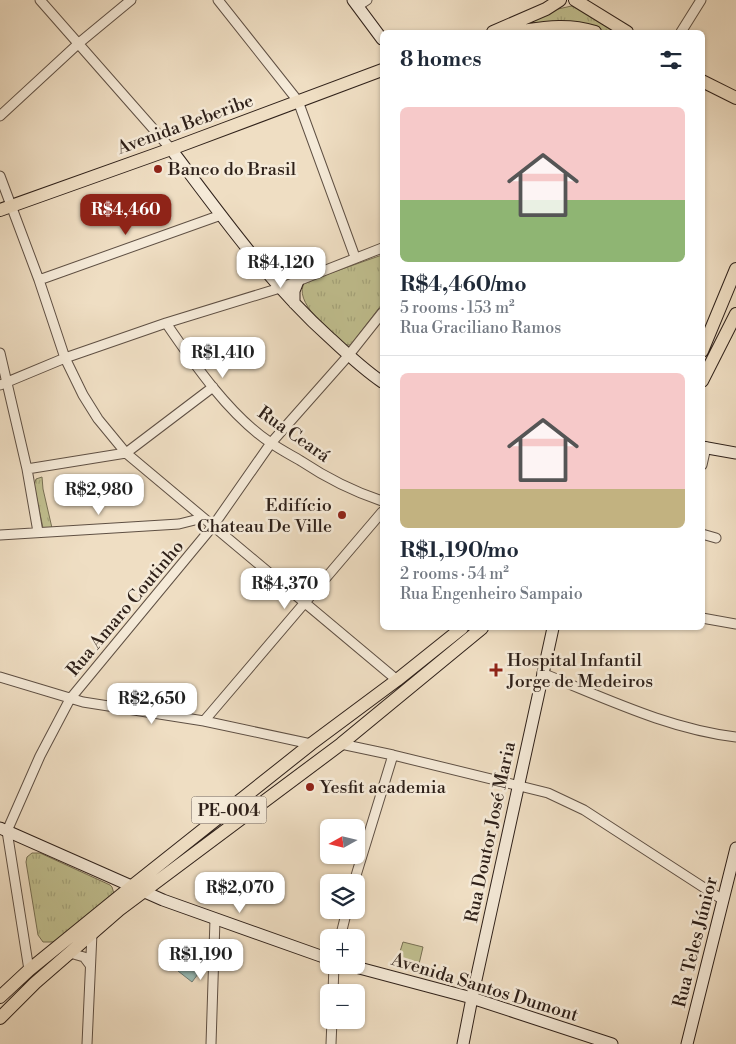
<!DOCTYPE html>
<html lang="en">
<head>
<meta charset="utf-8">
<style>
	body { margin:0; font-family:"Libre Bodoni",serif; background:#f2f2f3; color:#1f2937; height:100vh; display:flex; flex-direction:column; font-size:19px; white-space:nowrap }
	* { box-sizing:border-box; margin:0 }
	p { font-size:16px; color:#747a83 }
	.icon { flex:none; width:28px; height:28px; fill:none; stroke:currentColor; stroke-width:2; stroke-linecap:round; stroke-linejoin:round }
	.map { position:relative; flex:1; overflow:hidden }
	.sheet { position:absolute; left:380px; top:30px; width:325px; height:600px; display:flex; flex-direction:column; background:#fff; border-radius:8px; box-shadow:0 1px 4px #0004 }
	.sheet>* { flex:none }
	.needle { width:32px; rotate:262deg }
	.tools { position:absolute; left:320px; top:819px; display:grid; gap:10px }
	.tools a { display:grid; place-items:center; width:45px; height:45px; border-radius:8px; background:#fff; box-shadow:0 1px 4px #0004; font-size:25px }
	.price { position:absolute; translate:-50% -42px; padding:0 11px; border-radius:10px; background:#fff; color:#222; font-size:16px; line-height:32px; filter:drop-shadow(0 1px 2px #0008) }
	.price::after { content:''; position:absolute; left:50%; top:30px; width:15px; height:11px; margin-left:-8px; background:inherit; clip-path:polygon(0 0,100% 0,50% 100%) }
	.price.active { background:#8f2418; color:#fff }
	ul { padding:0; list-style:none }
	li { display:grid; align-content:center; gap:10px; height:265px; padding:0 20px }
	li+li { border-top:1px solid #e0e1e3 }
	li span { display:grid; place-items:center; height:155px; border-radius:8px; color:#555 }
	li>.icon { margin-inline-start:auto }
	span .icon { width:90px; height:90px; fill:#fffc; stroke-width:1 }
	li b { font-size:21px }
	h2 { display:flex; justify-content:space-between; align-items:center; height:60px; padding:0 20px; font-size:21px }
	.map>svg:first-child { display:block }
	.park { fill:url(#park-tufts); stroke:#787054 }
	.pitch { fill:#c0bf8f; stroke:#787054 }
	.water { fill:#9abcb6; stroke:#6f7e78 }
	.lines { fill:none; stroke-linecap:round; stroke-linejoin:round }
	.street-casing { stroke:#5f5044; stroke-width:11 }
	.secondary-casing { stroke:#2f211a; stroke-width:13 }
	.primary-casing { stroke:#2f211a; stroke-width:14 }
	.street { stroke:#f5ead8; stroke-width:9 }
	.secondary { stroke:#f5ead8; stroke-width:11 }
	.primary { stroke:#efdec3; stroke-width:12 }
	.poi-dot { fill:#8f2418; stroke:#f5ead8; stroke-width:2 }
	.labels { text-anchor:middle; stroke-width:5; stroke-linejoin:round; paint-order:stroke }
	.shield { fill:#f5ead8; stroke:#6a5d53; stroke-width:1 }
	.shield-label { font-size:16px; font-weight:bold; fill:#2f211a }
	.street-label { font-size:18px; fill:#2f211a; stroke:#f5ead8 }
	.poi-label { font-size:18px; fill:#2f211a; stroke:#f5ead8; text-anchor:start }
</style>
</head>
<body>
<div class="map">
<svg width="736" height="1044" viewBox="0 0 736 1044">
	<defs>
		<pattern id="park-tufts" width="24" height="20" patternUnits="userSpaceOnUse" patternTransform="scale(1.25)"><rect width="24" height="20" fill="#c0bf8f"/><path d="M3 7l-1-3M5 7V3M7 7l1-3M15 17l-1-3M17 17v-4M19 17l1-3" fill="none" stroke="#a5a47b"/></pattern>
	</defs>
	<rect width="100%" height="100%" fill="#efdec3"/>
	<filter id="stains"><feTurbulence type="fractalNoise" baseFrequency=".004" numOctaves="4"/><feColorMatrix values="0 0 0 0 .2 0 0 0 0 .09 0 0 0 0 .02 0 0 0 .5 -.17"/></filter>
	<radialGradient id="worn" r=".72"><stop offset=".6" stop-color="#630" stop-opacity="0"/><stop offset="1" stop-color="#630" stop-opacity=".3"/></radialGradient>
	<path class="park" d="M576 5 618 32H605L594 27 528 22 549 11Z
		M382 255V304L353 342 350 345H345C332 333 291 301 305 282Z
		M42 477 43 489 52 528H43L34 485 36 479Z
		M32 853H40L110 885 112 887 114 894 55 942H43L38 935 26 862 27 857Z"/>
	<path class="pitch" d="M403 942 423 947 419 964 398 958Z"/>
	<path class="water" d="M185 963 198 974 192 982 178 971Z"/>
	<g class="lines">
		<g class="street-casing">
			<path id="street" d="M40 0 171 149
				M218 0 298 101 355 257
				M358 6 367 0
				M681 32 701 0
				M0 116 79 43 131 0
				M0 176 39 280 65 358 83 395 98 419 126 453 397 680
				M39 280 221 215
				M166 323C194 364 230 416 271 443 281 450 291 455 301 461 328 479 352 491 382 501
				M0 353 27 469 38 532
				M0 385 65 358 166 323 280 288 382 248
				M702 465 706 447
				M27 469 126 453 213 387
				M702 534 716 538
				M0 535 179 524 203 518
				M702 618 736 624
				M542 673C605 698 668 729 736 737
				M0 677 83 702 204 721 311 744
				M204 721 382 512
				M341 744 393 755 548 793 584 810 723 900
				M354 882 393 755
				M340 938 347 910
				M70 953 84 957 90 965
				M29 970 7 831 40 756 70 699 213 526 271 443 348 356 382 313
				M333 992 334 965
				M87 1044 92 933
				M211 1044 215 919
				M331 1044 332 1020"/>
		</g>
		<g class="secondary-casing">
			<path id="secondary" d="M353 0 382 39
				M171 149C221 215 269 283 330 338 346 353 364 370 382 382
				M294 303V291L298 281
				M702 447 736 453
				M0 828 163 900 329 959
				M348 965 472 998 612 1044
				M463 1044 472 998 553 628
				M687 1044 736 848"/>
		</g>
		<g class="primary-casing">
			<path id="primary" d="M575 0 627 32
				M493 32 546 9 560 0
				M514 32C543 28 566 23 595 32
				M702 81 736 98
				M0 210 171 149 382 70
				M702 351 736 269
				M702 381 736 314
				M0 997 29 970 131 887 311 744 397 680 462 628
				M0 1018 35 983 119 910 341 744 482 628"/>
		</g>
		<use href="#street" class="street"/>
		<use href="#secondary" class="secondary"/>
		<use href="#primary" class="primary"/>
	</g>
	<g class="poi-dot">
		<circle cx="158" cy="169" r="5"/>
		<circle cx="342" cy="515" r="5"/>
		<path d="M493.5 662.5h5v5h5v5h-5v5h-5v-5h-5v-5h5z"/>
		<circle cx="310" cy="787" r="5"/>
	</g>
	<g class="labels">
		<rect class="shield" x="191.5" y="796.5" width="75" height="27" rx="4"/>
		<g class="shield-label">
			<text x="229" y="816">PE-004</text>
		</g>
		<g class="street-label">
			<text transform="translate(185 124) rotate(-20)" y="6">Avenida Beberibe</text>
			<text transform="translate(294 434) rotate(35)" y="6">Rua Ceará</text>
			<text transform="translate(125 608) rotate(-50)" y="6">Rua Amaro Coutinho</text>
			<text transform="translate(490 832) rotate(-78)" y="6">Rua Doutor José Maria</text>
			<text transform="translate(695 942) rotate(-76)" y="6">Rua Teles Júnior</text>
			<text transform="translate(485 987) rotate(17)" y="6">Avenida Santos Dumont</text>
		</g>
		<g class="poi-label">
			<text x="168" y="175">Banco do Brasil</text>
			<text x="332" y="511" text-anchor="end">Edifício<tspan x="332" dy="21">Chateau De Ville</tspan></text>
			<text x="507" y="666">Hospital Infantil<tspan x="507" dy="21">Jorge de Medeiros</tspan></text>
			<text x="320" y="793">Yesfit academia</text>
		</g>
	</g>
	<rect width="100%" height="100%" filter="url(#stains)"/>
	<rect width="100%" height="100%" fill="url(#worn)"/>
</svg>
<div class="tools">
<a><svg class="needle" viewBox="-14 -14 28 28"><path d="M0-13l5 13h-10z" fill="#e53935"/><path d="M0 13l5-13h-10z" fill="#747a83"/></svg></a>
<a><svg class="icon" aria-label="layers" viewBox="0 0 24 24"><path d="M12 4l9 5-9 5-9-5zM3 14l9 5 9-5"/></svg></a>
<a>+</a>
<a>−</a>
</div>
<b class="price active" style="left:126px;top:236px">R$4,460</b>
<b class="price" style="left:281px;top:289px">R$4,120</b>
<b class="price" style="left:223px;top:379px">R$1,410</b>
<b class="price" style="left:99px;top:516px">R$2,980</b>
<b class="price" style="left:285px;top:610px">R$4,370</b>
<b class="price" style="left:152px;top:725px">R$2,650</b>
<b class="price" style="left:240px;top:914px">R$2,070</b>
<b class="price" style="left:201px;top:981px">R$1,190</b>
<section class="sheet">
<h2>8 homes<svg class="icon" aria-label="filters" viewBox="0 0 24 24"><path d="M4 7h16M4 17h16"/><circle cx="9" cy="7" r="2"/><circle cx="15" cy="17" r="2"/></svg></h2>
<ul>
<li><span style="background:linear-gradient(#f6c9c9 60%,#8fb573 0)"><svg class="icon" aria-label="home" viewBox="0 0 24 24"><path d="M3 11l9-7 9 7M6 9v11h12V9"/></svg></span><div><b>R$4,460/mo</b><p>5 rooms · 153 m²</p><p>Rua Graciliano Ramos</p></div></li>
<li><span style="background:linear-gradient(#f6c9c9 75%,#c2b280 0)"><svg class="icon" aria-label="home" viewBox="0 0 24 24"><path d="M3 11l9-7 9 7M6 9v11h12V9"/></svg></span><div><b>R$1,190/mo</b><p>2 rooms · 54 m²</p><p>Rua Engenheiro Sampaio</p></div></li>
</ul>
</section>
</div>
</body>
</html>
